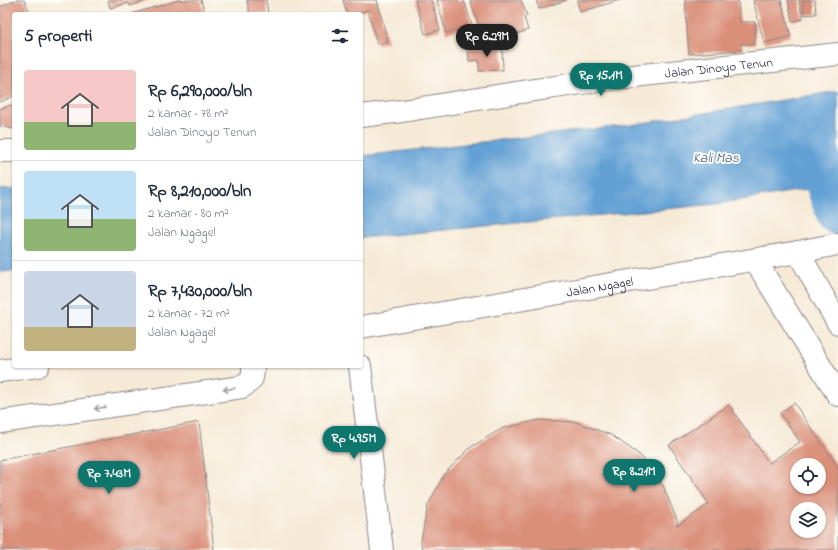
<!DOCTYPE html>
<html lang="id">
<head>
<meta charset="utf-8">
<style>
	body { margin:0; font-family:"Indie Flower",sans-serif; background:#f2f2f3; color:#1f2937; height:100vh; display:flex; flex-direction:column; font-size:15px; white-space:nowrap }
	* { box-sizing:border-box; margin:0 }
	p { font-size:13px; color:#747a83 }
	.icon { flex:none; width:22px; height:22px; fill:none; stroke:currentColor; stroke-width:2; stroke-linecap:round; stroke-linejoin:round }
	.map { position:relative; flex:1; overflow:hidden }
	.drawer { position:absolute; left:12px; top:12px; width:351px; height:356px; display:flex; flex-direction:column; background:#fff; border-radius:4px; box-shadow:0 1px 3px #0004 }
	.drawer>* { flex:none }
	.fabs { position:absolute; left:790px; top:458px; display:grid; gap:8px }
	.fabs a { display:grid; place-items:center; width:36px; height:36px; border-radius:50%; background:#fff; box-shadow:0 1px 3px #0004; font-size:20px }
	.price { position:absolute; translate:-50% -34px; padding:0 9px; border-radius:14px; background:#0f766e; color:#fff; font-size:13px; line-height:26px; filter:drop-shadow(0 1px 2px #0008) }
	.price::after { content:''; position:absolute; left:50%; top:24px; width:12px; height:9px; margin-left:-6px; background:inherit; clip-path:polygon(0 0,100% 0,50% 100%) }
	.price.selected { background:#222; color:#fff }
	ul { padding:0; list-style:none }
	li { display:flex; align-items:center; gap:12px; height:100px; padding:0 12px }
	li+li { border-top:1px solid #e0e1e3 }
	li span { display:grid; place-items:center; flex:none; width:112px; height:80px; border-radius:4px; color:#555 }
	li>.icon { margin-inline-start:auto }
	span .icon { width:48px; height:48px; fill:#fffc; stroke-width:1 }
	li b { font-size:17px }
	h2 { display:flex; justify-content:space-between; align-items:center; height:48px; padding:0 12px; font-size:17px }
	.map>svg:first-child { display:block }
	.water { fill:#63a1d5; stroke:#426288 }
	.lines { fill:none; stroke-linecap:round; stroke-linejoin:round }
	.river { stroke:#63a1d5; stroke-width:44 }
	.building { fill:#da8f79; fill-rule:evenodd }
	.minor-casing { stroke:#8c8688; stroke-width:24 }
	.highway-casing { stroke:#8c8688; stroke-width:24 }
	.minor { stroke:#fff; stroke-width:22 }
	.highway { stroke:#fff; stroke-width:22 }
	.oneway { stroke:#9c9ca7 }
	.labels { text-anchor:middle; stroke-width:4; stroke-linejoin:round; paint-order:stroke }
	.street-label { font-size:13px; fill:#22223b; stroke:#fdfcf7 }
	.water-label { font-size:14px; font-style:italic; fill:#3f5b80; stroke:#fdfcf7 }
</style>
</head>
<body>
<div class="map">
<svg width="838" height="550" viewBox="0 0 838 550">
	<rect width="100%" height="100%" fill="#fdfcf7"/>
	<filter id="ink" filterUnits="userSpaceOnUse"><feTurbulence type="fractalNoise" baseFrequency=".025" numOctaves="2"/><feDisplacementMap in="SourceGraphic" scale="8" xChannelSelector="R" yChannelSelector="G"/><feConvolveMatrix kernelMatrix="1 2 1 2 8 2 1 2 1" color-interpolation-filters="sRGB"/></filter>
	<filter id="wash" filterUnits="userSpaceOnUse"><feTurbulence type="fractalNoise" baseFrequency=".012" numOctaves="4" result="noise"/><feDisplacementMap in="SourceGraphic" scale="16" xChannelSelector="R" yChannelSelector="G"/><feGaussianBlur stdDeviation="0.9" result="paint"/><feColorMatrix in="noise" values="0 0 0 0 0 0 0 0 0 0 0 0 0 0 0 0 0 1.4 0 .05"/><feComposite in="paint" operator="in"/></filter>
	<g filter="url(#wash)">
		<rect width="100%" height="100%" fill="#f6ead6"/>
		<path class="water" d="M838 91V184L717 204 361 238V156L630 125Z
			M14 188V271L0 272V189Z"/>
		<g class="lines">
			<path class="river" d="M807 128 838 213"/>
		</g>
		<g id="blocks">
			<path class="building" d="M16 0H24L31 14H14V96L0 102V7Z
				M108 0H149L130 6 129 3 110 8Z
				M179 0H201L205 14H131Z
				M247 0H266L268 14H250Z
				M343 0H377L388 42 377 44 368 10 354 14H347Z
				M415 0H431L440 30 425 34Z
				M437 0H464L472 26 446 33Z
				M470 0H521L527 16 524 17 528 30 483 45 478 30 486 28 485 24 479 26Z
				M536 0H567L539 9Z
				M577 0H620L580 12Z
				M685 0H738L740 22H755V44H741L742 50 689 54Z
				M753 0H781L791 36 764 43Z
				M788 0H799L803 19 792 21Z
				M803 0H815L816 14 804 15Z
				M502 46 503 70 479 71V60L469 61 468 48Z
				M14 104V129L0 126V109Z
				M794 403 838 467V550H422L421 541 428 505 445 473 471 447 503 428 539 420 576 422 611 435 641 456 663 486 677 520V526L709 504 669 445 729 405 769 463 800 442 780 413ZM797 465H819V487H797ZM797 509H819V531H797Z
				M199 422 214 550H0V460Z"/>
		</g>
	</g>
	<g filter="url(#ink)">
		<use href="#blocks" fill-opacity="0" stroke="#8c8688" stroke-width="1"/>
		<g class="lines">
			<g class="minor-casing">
				<g id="minor">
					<path id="s1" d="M361 116 402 111 515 93 615 78 838 54"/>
					<path d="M0 151H14"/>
					<path d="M798 252 838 323"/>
					<path d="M755 260 838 395"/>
					<path d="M360 366 382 550"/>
					<path d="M0 422 242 387C253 380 253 379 253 366"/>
				</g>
			</g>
			<g class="highway-casing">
				<g id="highway">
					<path id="s2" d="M361 327 798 252 838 244"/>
					<path d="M0 371 38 366"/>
				</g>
			</g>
			<use href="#minor" class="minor"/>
			<use href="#highway" class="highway"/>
		</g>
		<defs><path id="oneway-shaft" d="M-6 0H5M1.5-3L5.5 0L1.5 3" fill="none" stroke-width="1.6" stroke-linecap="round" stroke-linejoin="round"/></defs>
		<g class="oneway">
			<use href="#oneway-shaft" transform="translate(229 389) rotate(172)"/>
			<use href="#oneway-shaft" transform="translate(100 408) rotate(172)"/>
		</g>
	</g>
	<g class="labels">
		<g class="street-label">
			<text dy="5" stroke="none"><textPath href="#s1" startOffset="361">Jalan Dinoyo Tenun</textPath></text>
			<text dy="5" stroke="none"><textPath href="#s2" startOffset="242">Jalan Ngagel</textPath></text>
		</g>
		<g class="water-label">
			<text x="716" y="162">Kali Mas</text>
		</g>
	</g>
</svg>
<div class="fabs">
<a><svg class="icon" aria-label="locate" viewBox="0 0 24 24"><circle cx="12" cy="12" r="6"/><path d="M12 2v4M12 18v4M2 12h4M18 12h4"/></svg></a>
<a><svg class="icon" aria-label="layers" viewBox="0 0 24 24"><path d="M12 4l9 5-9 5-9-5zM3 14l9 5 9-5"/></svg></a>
</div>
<b class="price selected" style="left:487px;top:58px">Rp 6.29M</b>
<b class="price" style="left:601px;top:97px">Rp 15.1M</b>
<b class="price" style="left:354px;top:460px">Rp 4.95M</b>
<b class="price" style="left:634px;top:493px">Rp 8.21M</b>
<b class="price" style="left:109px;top:495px">Rp 7.43M</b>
<section class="drawer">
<h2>5 properti<svg class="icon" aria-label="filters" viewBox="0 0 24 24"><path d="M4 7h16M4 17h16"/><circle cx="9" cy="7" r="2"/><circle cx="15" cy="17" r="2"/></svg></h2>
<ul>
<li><span style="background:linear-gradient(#f6c9c9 65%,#8fb573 0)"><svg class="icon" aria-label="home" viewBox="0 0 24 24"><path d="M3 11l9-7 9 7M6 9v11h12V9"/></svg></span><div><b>Rp 6,290,000/bln</b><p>2 kamar · 78 m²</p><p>Jalan Dinoyo Tenun</p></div></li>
<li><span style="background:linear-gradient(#bfe0f5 60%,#8fb573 0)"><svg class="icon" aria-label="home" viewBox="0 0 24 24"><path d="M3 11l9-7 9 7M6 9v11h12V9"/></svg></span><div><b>Rp 8,210,000/bln</b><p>2 kamar · 80 m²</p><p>Jalan Ngagel</p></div></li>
<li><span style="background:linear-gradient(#c9d6e8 70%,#c2b280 0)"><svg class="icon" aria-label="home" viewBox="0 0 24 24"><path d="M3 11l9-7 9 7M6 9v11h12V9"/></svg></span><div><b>Rp 7,430,000/bln</b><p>2 kamar · 72 m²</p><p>Jalan Ngagel</p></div></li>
</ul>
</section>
</div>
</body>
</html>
